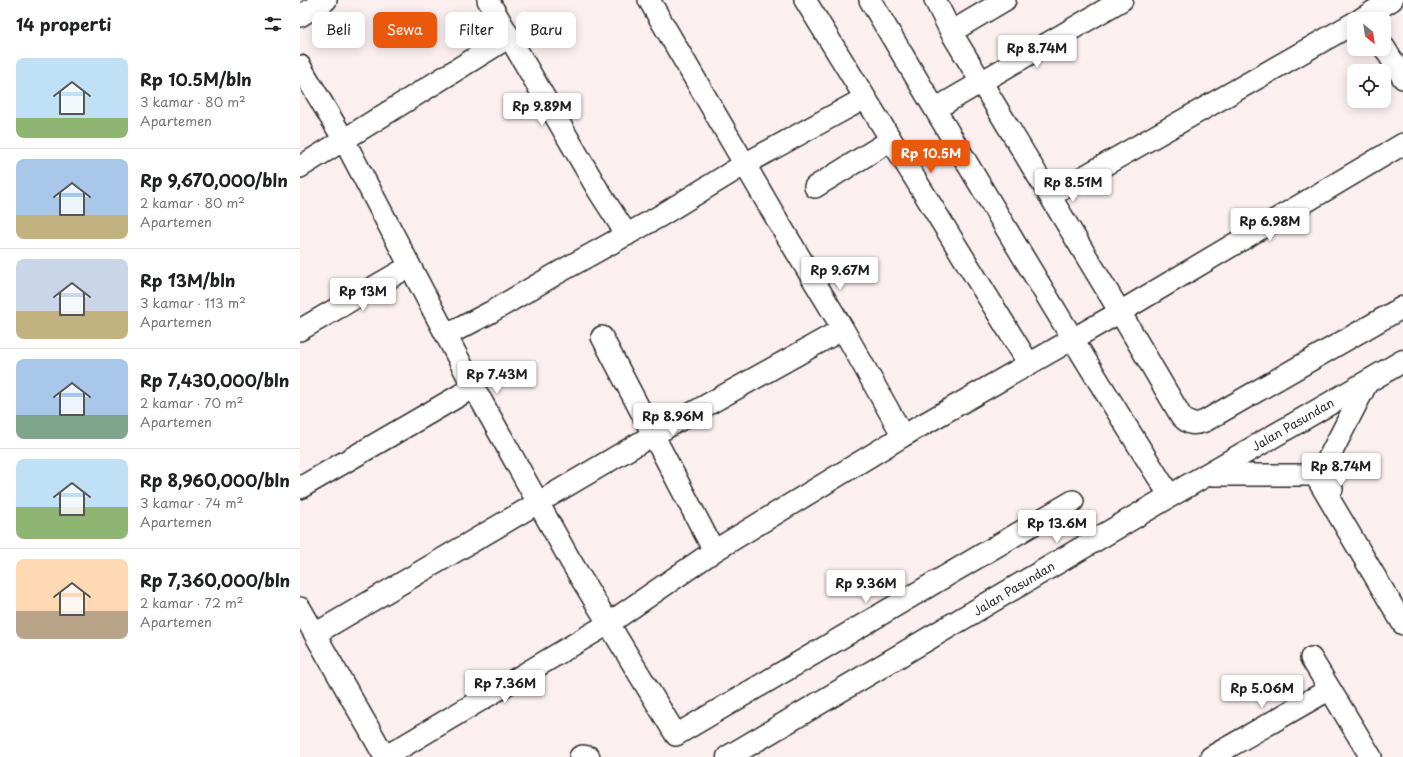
<!DOCTYPE html>
<html lang="id">
<head>
<meta charset="utf-8">
<style>
	body { margin:0; font-family:"Playpen Sans",sans-serif; background:#f2f2f2; color:#202124; height:100vh; display:flex; flex-direction:column; font-size:15px; white-space:nowrap }
	* { box-sizing:border-box; margin:0 }
	p { font-size:13px; color:#757577 }
	.icon { flex:none; width:22px; height:22px; fill:none; stroke:currentColor; stroke-width:2; stroke-linecap:round; stroke-linejoin:round }
	.map { position:relative; flex:1; overflow:hidden }
	.details { display:flex; flex-direction:column; background:#fff; width:300px }
	.details>* { flex:none }
	.hud { position:absolute; left:12px; top:12px; width:380px; height:36px; display:flex; gap:8px }
	.needle { width:26px; rotate:151deg }
	.controls { position:absolute; left:1047px; top:12px; display:grid; gap:8px }
	.controls a { display:grid; place-items:center; width:44px; height:44px; border-radius:8px; background:#fff; box-shadow:0 2px 10px #0003; font-size:20px }
	.price { position:absolute; translate:-50% -34px; padding:0 9px; border-radius:4px; background:#fff; color:#222; font-size:13px; line-height:26px; filter:drop-shadow(0 1px 2px #0008) }
	.price::after { content:''; position:absolute; left:50%; top:24px; width:12px; height:9px; margin-left:-6px; background:inherit; clip-path:polygon(0 0,100% 0,50% 100%) }
	.price.active { background:#ea580c; color:#fff }
	ul { padding:0; list-style:none }
	li { display:flex; align-items:center; gap:12px; height:100px; padding:0 16px }
	li+li { border-top:1px solid #e0e0e0 }
	li span { display:grid; place-items:center; flex:none; width:112px; height:80px; border-radius:8px; color:#555 }
	li>.icon { margin-inline-start:auto }
	span .icon { width:48px; height:48px; fill:#fffc; stroke-width:1 }
	li b { font-size:17px }
	h2 { display:flex; justify-content:space-between; align-items:center; height:48px; padding:0 16px; font-size:17px }
	.pill { padding:0 14px; border-radius:8px; background:#fff; box-shadow:0 2px 10px #0003; font-size:14px; line-height:36px }
	.pill.active { background:#ea580c; color:#fff }
	main { display:flex; flex:1; min-height:0 }
	.map>svg:first-child { display:block }
	.lines { fill:none; stroke-linecap:round; stroke-linejoin:round }
	.minor-casing { stroke:#2b2b2b; stroke-width:24 }
	.tertiary-casing { stroke:#2b2b2b; stroke-width:25 }
	.minor { stroke:#fff; stroke-width:21 }
	.tertiary { stroke:#fff; stroke-width:22 }
	.labels { text-anchor:middle; stroke-width:4; stroke-linejoin:round; paint-order:stroke }
	.street-label { font-size:12px; fill:#2b2b2b; stroke:#fff }
</style>
</head>
<body>
<main>
<section class="details">
<h2>14 properti<svg class="icon" aria-label="filters" viewBox="0 0 24 24"><path d="M4 7h16M4 17h16"/><circle cx="9" cy="7" r="2"/><circle cx="15" cy="17" r="2"/></svg></h2>
<ul>
<li><span style="background:linear-gradient(#bfe0f5 75%,#8fb573 0)"><svg class="icon" aria-label="home" viewBox="0 0 24 24"><path d="M3 11l9-7 9 7M6 9v11h12V9"/></svg></span><div><b>Rp 10.5M/bln</b><p>3 kamar · 80 m²</p><p>Apartemen</p></div></li>
<li><span style="background:linear-gradient(#a9c7e8 70%,#c2b280 0)"><svg class="icon" aria-label="home" viewBox="0 0 24 24"><path d="M3 11l9-7 9 7M6 9v11h12V9"/></svg></span><div><b>Rp 9,670,000/bln</b><p>2 kamar · 80 m²</p><p>Apartemen</p></div></li>
<li><span style="background:linear-gradient(#c9d6e8 65%,#c2b280 0)"><svg class="icon" aria-label="home" viewBox="0 0 24 24"><path d="M3 11l9-7 9 7M6 9v11h12V9"/></svg></span><div><b>Rp 13M/bln</b><p>3 kamar · 113 m²</p><p>Apartemen</p></div></li>
<li><span style="background:linear-gradient(#a9c7e8 70%,#7fa58c 0)"><svg class="icon" aria-label="home" viewBox="0 0 24 24"><path d="M3 11l9-7 9 7M6 9v11h12V9"/></svg></span><div><b>Rp 7,430,000/bln</b><p>2 kamar · 70 m²</p><p>Apartemen</p></div></li>
<li><span style="background:linear-gradient(#bfe0f5 60%,#8fb573 0)"><svg class="icon" aria-label="home" viewBox="0 0 24 24"><path d="M3 11l9-7 9 7M6 9v11h12V9"/></svg></span><div><b>Rp 8,960,000/bln</b><p>3 kamar · 74 m²</p><p>Apartemen</p></div></li>
<li><span style="background:linear-gradient(#ffd9b3 65%,#b9a48a 0)"><svg class="icon" aria-label="home" viewBox="0 0 24 24"><path d="M3 11l9-7 9 7M6 9v11h12V9"/></svg></span><div><b>Rp 7,360,000/bln</b><p>2 kamar · 72 m²</p><p>Apartemen</p></div></li>
</ul>
</section>
<div class="map">
<svg width="1103" height="757" viewBox="0 0 1103 757">
	<rect width="100%" height="100%" fill="#fbf0ef"/>
	<filter id="ink" filterUnits="userSpaceOnUse"><feTurbulence type="fractalNoise" baseFrequency=".025" numOctaves="2"/><feDisplacementMap in="SourceGraphic" scale="8" xChannelSelector="R" yChannelSelector="G"/><feConvolveMatrix kernelMatrix="1 2 1 2 8 2 1 2 1" color-interpolation-filters="sRGB"/></filter>
	<g filter="url(#ink)">
		<g class="lines">
			<g class="minor-casing">
				<path id="minor" d="M188 0 298 190 327 235
					M349 0 479 223 543 329 603 436
					M505 0 729 364
					M570 0C669 166 767 333 870 496
					M635 0 651 32 820 312 881 416C889 425 894 425 905 421L1103 307
					M0 16 26 0
					M1061 19 1092 0
					M651 32 705 0
					M1084 47 1103 78
					M0 66 44 140 167 375 270 560 376 735 773 501
					M635 109 822 0
					M0 167 209 37
					M515 187 591 140
					M750 196 1054 23
					M0 330 110 266
					M147 335 191 312 256 274 360 216 445 164 565 98
					M302 337 414 551
					M906 475H1015L1103 624
					M0 488 174 387
					M1032 489 1022 471 1067 383
					M0 608 85 757
					M15 634 353 435 543 329
					M1011 658 1071 757
					M85 757 308 624 414 551 603 436 820 312 1103 144
					M280 757 283 756 289 757
					M911 757 1030 689"/>
			</g>
			<g class="tertiary-casing">
				<path id="tertiary" d="M428 757 870 496 1103 361"/>
			</g>
			<use href="#minor" class="minor"/>
			<use href="#tertiary" class="tertiary"/>
		</g>
	</g>
	<g class="labels">
		<g class="street-label">
			<text transform="translate(993 425) rotate(-30)" y="4">Jalan Pasundan</text>
			<text transform="translate(714 589) rotate(-31)" y="4">Jalan Pasundan</text>
		</g>
	</g>
</svg>
<div class="controls">
<a><svg class="needle" viewBox="-14 -14 28 28"><path d="M0-13l5 13h-10z" fill="#e53935"/><path d="M0 13l5-13h-10z" fill="#757577"/></svg></a>
<a><svg class="icon" aria-label="locate" viewBox="0 0 24 24"><circle cx="12" cy="12" r="6"/><path d="M12 2v4M12 18v4M2 12h4M18 12h4"/></svg></a>
</div>
<b class="price" style="left:737px;top:69px">Rp 8.74M</b>
<b class="price" style="left:242px;top:127px">Rp 9.89M</b>
<b class="price active" style="left:631px;top:174px">Rp 10.5M</b>
<b class="price" style="left:773px;top:203px">Rp 8.51M</b>
<b class="price" style="left:970px;top:242px">Rp 6.98M</b>
<b class="price" style="left:540px;top:291px">Rp 9.67M</b>
<b class="price" style="left:63px;top:312px">Rp 13M</b>
<b class="price" style="left:197px;top:395px">Rp 7.43M</b>
<b class="price" style="left:373px;top:437px">Rp 8.96M</b>
<b class="price" style="left:1041px;top:487px">Rp 8.74M</b>
<b class="price" style="left:757px;top:544px">Rp 13.6M</b>
<b class="price" style="left:566px;top:604px">Rp 9.36M</b>
<b class="price" style="left:205px;top:704px">Rp 7.36M</b>
<b class="price" style="left:962px;top:709px">Rp 5.06M</b>
<div class="hud">
<a class="pill">Beli</a>
<a class="pill active">Sewa</a>
<a class="pill">Filter</a>
<a class="pill">Baru</a>
</div>
</div>
</main>
</body>
</html>
